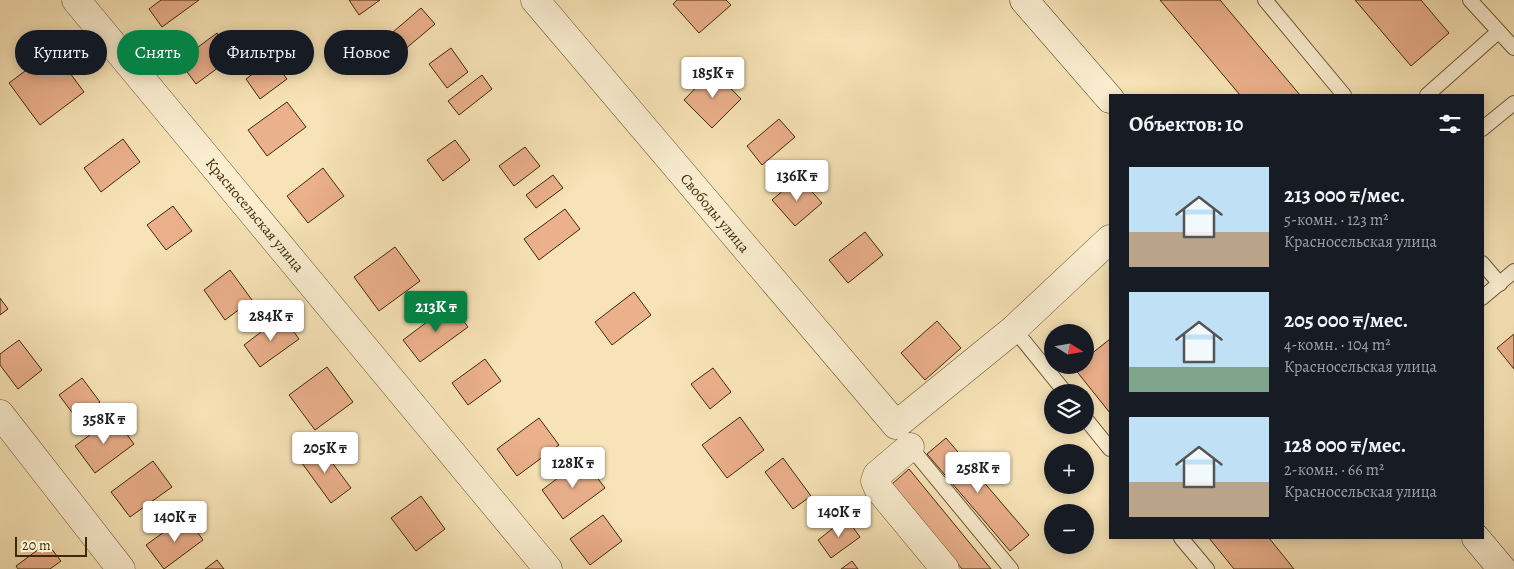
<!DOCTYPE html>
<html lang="ru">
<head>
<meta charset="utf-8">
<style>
	body { margin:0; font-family:Alegreya,serif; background:#20242c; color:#f1f3f6; height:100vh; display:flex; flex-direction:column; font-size:19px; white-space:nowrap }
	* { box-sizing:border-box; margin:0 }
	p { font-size:16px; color:#9ea1a6 }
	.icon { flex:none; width:28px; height:28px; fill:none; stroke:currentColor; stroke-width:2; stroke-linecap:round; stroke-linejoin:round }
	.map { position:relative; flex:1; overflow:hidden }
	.details { position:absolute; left:1109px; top:94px; width:375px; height:445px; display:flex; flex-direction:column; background:#171b24; border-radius:0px; box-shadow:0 2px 12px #0003 }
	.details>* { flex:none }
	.top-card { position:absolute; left:15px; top:30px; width:475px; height:45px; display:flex; gap:10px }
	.needle { width:32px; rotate:101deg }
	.tools { position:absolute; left:1044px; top:324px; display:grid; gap:10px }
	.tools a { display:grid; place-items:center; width:50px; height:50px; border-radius:50%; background:#171b24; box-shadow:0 2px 12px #0003; font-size:25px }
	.scale { position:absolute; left:15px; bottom:12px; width:72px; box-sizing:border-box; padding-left:5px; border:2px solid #3f2a07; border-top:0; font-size:14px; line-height:18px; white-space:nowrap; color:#3f2a07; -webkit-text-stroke:4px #faedd0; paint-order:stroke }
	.price { position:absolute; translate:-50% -42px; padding:0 11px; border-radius:5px; background:#fff; color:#222; font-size:16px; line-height:32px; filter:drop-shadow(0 1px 2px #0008) }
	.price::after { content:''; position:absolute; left:50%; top:30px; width:15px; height:11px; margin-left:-8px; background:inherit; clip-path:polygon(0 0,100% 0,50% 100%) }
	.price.active { background:#0b8043; color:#fff }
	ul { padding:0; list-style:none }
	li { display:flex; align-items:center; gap:15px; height:125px; padding:0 20px }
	li span { display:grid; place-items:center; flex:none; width:140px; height:100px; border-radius:0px; color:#555 }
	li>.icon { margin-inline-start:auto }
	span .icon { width:60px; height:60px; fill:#fffc; stroke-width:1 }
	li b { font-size:21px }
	h2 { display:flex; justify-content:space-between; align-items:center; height:60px; padding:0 20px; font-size:21px }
	.pill { padding:0 18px; border-radius:22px; background:#171b24; box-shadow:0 2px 12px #0003; font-size:18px; line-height:45px }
	.pill.active { background:#0b8043; color:#fff }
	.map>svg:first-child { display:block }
	.building { fill:#ebb08c; stroke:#3f2a07 }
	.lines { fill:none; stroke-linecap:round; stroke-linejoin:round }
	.lane-casing { stroke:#6d5833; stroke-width:16 }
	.street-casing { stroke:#6d5833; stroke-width:29 }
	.secondary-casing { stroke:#3f2a07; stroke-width:29 }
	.lane { stroke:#faedd0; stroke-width:14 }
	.street { stroke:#faedd0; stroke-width:28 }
	.secondary { stroke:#faedd0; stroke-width:28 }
	.labels { text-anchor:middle; stroke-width:4.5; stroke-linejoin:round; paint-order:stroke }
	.street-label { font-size:15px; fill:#3f2a07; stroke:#faedd0 }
</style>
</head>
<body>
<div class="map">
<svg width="1514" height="569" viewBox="0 0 1514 569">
	<rect width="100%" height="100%" fill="#f7e3b7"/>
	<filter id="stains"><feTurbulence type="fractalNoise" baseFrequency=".004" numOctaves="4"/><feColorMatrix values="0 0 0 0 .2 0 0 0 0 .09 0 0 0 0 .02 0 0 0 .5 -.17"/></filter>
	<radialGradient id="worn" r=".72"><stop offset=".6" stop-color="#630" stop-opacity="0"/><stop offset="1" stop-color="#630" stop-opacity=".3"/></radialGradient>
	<path class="building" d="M161 0H199L162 27 149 9Z
		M349 0H380L359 15Z
		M677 0H726L731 5 699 33 673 4Z
		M1160 0H1220L1300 95H1240Z
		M1355 0H1421L1449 33 1411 66Z
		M421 8 435 24 385 66 372 50Z
		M217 33 234 56 196 84 179 61Z
		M451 48 468 72 447 88 429 64Z
		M53 50 84 92 40 125 9 83Z
		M272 59 287 79 260 99 246 79Z
		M713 70 741 99 712 128 684 100Z
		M482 75 492 89 459 115 448 101Z
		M287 102 306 127 267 156 248 130Z
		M779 119 795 137 762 165 747 146Z
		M123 139 140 162 101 192 84 168Z
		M455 140 470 160 443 181 427 160Z
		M525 147 540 166 514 186 499 166Z
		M323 168 344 196 308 223 287 196Z
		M553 175 563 188 536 208 526 195Z
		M799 177 822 203 795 226 772 200Z
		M173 206 192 231 166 250 147 225Z
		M565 209 580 229 539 260 524 239Z
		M865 232 883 255 848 283 829 260Z
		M395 247 420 281 379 311 354 277Z
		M230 270 252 300 225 320 204 290Z
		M634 292 651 315 612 345 595 322Z
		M0 298 8 309 0 315Z
		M451 304 468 327 420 362 403 340Z
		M282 316 299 339 260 367 244 345Z
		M937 321 961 348 925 380 901 353Z
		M1514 334V369L1497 348Z
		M1110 339V413L1074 368 1078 365H1085V359Z
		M19 340 42 370 18 389 0 365V354Z
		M485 359 501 381 468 405 452 383Z
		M327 367 353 402 315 430 289 395Z
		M713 368 731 392 710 409 691 384Z
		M82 378 100 402 77 419 59 395Z
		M114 417 134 444 95 473 75 446Z
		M740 417 764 450 727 478 702 445Z
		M539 418 559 445 517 476 497 449Z
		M946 438 1029 535 1010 551 927 454Z
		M319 445 351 488 331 503 299 459Z
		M783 458 811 496 793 509 765 472Z
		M583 459 605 488 563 519 542 490Z
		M153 461 172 487 130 517 111 492Z
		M909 469 991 569H962L892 484Z
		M421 496 445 529 416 551 391 518Z
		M603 515 622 541 590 565 570 539Z
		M186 516 203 540 164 569 146 545Z
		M846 518 860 537 831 558 818 540Z
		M1209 538H1269L1294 569H1234Z
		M47 543 61 561 50 569H18L16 566Z
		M217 560 224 569H205Z
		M852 561 858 569H841Z"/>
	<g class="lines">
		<g class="lane-casing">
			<path id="lane" d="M1265 0 1344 95
				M1470 0 1514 48
				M1427 95 1498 32
				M1482 129 1514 103
				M1482 263 1500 284
				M1482 298 1514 271
				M1014 329 1065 392
				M1085 418 1110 449
				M907 443 1011 569
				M1181 538 1207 569"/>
		</g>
		<g class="street-casing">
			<path id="street" d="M76 0 548 569
				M535 0 896 425 1014 329 1110 239
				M0 414 121 569
				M910 447 877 475 875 481 878 488 945 569"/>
		</g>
		<g class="secondary-casing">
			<path id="secondary" d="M1024 0 1110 99
				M1476 538 1502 569"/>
		</g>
		<use href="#lane" class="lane"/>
		<use href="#street" class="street"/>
		<use href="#secondary" class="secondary"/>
	</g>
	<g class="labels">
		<g class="street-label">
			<text transform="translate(715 213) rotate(50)" y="5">Свободы улица</text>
			<text transform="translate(255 215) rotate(50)" y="5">Красносельская улица</text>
		</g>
	</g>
	<rect width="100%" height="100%" filter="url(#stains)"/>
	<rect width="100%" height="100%" fill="url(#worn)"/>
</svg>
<div class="tools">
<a><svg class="needle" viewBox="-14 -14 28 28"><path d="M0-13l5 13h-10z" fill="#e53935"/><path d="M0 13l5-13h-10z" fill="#9ea1a6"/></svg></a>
<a><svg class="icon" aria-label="layers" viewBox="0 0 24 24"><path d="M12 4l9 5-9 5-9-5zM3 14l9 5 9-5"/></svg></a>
<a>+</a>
<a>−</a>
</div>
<div class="scale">20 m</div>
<b class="price" style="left:713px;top:99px">185K ₸</b>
<b class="price" style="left:797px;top:202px">136K ₸</b>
<b class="price active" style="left:436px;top:333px">213K ₸</b>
<b class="price" style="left:271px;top:342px">284K ₸</b>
<b class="price" style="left:104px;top:445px">358K ₸</b>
<b class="price" style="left:325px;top:474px">205K ₸</b>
<b class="price" style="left:573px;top:489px">128K ₸</b>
<b class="price" style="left:978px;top:494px">258K ₸</b>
<b class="price" style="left:839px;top:538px">140K ₸</b>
<b class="price" style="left:175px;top:543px">140K ₸</b>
<div class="top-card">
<a class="pill">Купить</a>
<a class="pill active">Снять</a>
<a class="pill">Фильтры</a>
<a class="pill">Новое</a>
</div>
<section class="details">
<h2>Объектов: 10<svg class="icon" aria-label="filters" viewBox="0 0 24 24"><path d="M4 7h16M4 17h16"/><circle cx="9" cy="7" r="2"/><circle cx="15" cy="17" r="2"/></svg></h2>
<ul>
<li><span style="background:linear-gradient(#bfe0f5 65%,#b9a48a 0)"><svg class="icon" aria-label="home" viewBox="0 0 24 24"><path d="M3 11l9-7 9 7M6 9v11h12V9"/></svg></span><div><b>213 000 ₸/мес.</b><p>5-комн. · 123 m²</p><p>Красносельская улица</p></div></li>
<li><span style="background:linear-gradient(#bfe0f5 75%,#7fa58c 0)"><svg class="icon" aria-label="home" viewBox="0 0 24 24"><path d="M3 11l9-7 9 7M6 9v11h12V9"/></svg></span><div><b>205 000 ₸/мес.</b><p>4-комн. · 104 m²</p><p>Красносельская улица</p></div></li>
<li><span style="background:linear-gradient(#bfe0f5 65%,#b9a48a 0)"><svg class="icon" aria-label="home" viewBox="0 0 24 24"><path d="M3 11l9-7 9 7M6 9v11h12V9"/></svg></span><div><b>128 000 ₸/мес.</b><p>2-комн. · 66 m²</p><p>Красносельская улица</p></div></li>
</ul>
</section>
</div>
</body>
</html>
